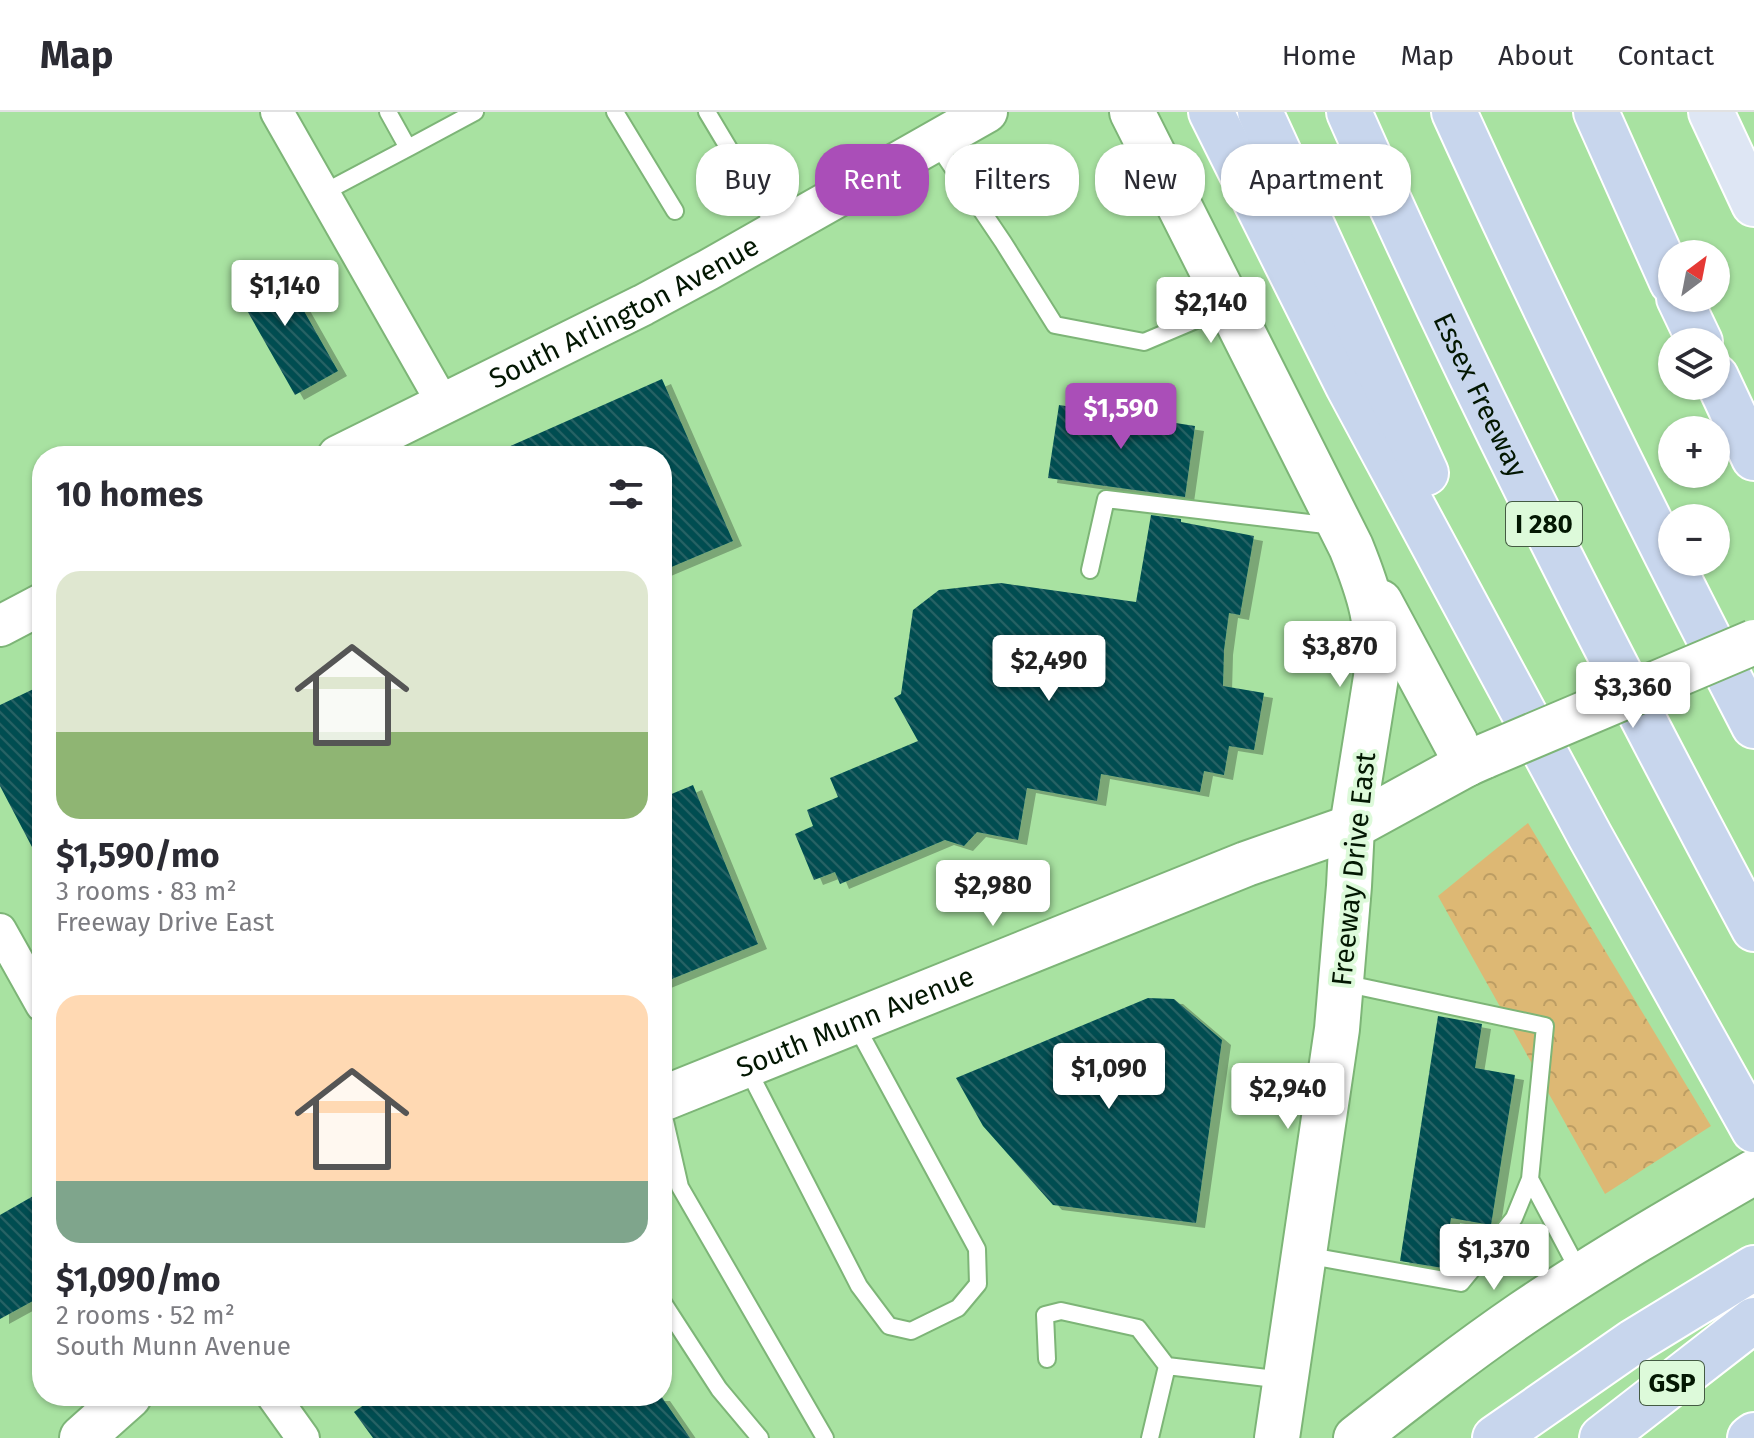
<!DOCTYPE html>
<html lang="en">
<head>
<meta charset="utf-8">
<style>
	body { margin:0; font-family:"Fira Sans",sans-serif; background:#f2f2f3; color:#2b2b33; height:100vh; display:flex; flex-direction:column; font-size:30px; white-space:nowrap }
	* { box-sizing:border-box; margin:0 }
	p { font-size:26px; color:#7c7c81 }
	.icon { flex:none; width:44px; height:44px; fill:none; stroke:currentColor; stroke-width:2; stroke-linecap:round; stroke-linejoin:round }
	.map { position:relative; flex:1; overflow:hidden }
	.side { position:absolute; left:32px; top:334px; width:640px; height:960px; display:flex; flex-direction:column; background:#fff; border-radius:32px; box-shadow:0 2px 6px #0004 }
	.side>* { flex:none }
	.top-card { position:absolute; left:696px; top:32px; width:760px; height:72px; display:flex; gap:16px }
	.needle { width:52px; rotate:32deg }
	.controls { position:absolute; left:1658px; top:128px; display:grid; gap:16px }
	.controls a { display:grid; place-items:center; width:72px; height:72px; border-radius:50%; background:#fff; box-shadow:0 2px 6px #0004; font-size:40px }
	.price { position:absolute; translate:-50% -68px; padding:0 18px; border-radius:8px; background:#fff; color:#222; font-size:26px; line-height:52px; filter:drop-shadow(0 2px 4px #0008) }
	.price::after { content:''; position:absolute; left:50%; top:48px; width:24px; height:18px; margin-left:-12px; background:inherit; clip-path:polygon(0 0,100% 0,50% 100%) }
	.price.on { background:#aa4eb8; color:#fff }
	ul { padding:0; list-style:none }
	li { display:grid; align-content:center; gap:16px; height:424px; padding:0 24px }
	li span { display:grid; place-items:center; height:248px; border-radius:24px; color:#555 }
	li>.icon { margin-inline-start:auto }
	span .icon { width:144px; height:144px; fill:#fffc; stroke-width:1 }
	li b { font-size:34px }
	h2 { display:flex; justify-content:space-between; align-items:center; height:96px; padding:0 24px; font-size:34px }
	.tag { padding:0 28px; border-radius:32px; background:#fff; box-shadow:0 2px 6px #0004; font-size:28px; line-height:72px }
	.tag.on { background:#aa4eb8; color:#fff }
	header { display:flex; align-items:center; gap:48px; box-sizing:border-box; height:112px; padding:0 40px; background:#fff; border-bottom:2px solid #e1e1e2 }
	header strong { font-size:38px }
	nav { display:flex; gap:44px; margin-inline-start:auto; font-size:28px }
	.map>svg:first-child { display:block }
	.forest { fill:url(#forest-crowns) }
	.building { fill:url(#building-back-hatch); filter:url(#shadow) }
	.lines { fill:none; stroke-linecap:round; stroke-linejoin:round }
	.service-casing { stroke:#7db577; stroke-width:20 }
	.minor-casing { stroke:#7db577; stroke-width:36 }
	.tertiary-casing { stroke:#7db577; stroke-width:44 }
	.secondary-casing { stroke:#7db577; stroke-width:48 }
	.primary-casing { stroke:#fff; stroke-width:48 }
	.motorway-casing { stroke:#fff; stroke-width:48 }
	.service { stroke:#fff; stroke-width:16 }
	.minor { stroke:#fff; stroke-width:32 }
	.tertiary { stroke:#fff; stroke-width:40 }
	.secondary { stroke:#fff; stroke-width:44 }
	.primary { stroke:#dee6f4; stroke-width:44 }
	.motorway { stroke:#c8d6ed; stroke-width:44 }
	.secondary-bridge-casing { stroke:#7db577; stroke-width:48; stroke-linecap:butt }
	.secondary-bridge { stroke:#fff; stroke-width:44 }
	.labels { text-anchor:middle; stroke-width:8; stroke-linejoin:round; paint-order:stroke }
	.shield { fill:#ddfada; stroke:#445b43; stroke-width:2 }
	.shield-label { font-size:26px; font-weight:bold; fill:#031702 }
	.street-label { font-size:28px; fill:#031702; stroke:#ddfada }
</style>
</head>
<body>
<header>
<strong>Map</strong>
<nav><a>Home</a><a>Map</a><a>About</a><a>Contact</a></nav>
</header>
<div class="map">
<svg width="1754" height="1326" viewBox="0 0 1754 1326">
	<defs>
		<pattern id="forest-crowns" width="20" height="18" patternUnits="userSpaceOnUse" patternTransform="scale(2)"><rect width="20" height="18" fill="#ddb874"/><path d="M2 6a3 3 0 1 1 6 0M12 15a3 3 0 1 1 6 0" fill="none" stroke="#bc9d63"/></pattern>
		<pattern id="building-back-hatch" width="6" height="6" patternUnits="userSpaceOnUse" patternTransform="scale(2)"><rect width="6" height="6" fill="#044d51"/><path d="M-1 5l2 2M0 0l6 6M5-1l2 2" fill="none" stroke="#276365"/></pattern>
		<filter id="shadow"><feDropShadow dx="9" dy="5" stdDeviation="0" flood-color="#0004"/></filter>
	</defs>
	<rect width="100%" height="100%" fill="#a8e2a1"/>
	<path class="forest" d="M1528 711 1711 1014 1605 1082 1438 784Z"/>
	<path class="building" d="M275 148 338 259 295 283 232 172Z
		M662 267 733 429 662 459V344H488Z
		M1059 293 1195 314 1185 385 1048 366Z
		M1151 403 1181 407V410L1254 424 1240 503 1229 501 1224 538 1223 574 1264 581 1254 638 1229 634 1224 663 1204 659 1200 680 1101 662 1097 689 1027 676 1018 728 977 720 964 734 945 728 840 772 835 760 814 768 795 722 813 714 807 698 838 685 830 666 918 629 894 586 901 582 913 498 939 478 1001 471 1136 490Z
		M42 573V754L0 674V593Z
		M693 673 758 832 662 871V686Z
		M1148 886 1174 887 1222 928 1196 1111 1053 1093 983 1014 956 966Z
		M1438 904 1482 912 1475 956 1515 963 1491 1113 1451 1106 1443 1156 1400 1149Z
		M42 1079V1184L0 1207V1103Z
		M376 1284H661L690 1326H373L354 1300Z"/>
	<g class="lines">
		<g class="service-casing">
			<path id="service" d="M615 0 675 99
				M707 0 777 117
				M936 31 1003 130 1055 213 1144 230 1229 194
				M408 36 475 0
				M323 81 408 36 388 0
				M1090 458 1106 387 1334 414
				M746 954 859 1174 889 1214 911 1219 958 1196 978 1172 977 1137 854 910
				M662 996 680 1075 825 1326
				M1530 1067 1580 1161
				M1305 1143 1461 1171 1514 1106 1530 1067 1545 914 1343 871
				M662 1189 719 1277 760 1326
				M1047 1247 1045 1203 1061 1199 1138 1216 1167 1254 1283 1268
				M1150 1326 1167 1254"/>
		</g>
		<g class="minor-casing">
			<path id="minor" d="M277 0 444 293
				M0 818 42 893
				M273 1284 303 1326"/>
		</g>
		<g class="tertiary-casing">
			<g id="tertiary">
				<path id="s1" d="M338 344 643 193 708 158 987 0"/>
				<path d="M0 514 42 492"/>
			</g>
		</g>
		<g class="secondary-casing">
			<g id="secondary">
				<path d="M1132 0 1351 435C1370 482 1380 514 1376 565L1352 715 1349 774 1337 917 1277 1326"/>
				<path d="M1380 490 1467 652"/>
				<path id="s2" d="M662 987 1246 752 1352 715 1467 652 1485 644"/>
				<path d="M82 1326 129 1284"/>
				<path d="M1356 1326C1411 1283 1466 1240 1523 1201 1598 1150 1676 1105 1754 1060"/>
			</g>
		</g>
		<g class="primary-casing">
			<path id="primary" d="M1711 0 1754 92"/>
		</g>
		<g class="motorway-casing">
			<g id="motorway">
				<path d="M1211 0 1348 274 1590 724 1754 1018"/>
				<path d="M1260 0 1426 361"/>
				<path id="s3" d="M1349 0C1472 278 1611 549 1754 817"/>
				<path d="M1454 0C1548 207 1649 411 1754 614"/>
				<path d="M1596 0 1672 170"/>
				<path d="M1679 186 1700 230"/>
				<path d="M1716 265 1754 346"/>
				<path d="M1495 1326 1633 1230 1754 1156"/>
				<path d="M1602 1326 1754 1208"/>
				<path d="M1750 1326 1754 1323"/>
			</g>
		</g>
		<use href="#service" class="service"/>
		<use href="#minor" class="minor"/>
		<use href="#tertiary" class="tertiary"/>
		<use href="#secondary" class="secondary"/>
		<use href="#primary" class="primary"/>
		<use href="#motorway" class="motorway"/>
		<g class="secondary-bridge-casing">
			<path id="secondary-bridge" d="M1485 644 1754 530"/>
		</g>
		<use href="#secondary-bridge" class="secondary-bridge"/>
	</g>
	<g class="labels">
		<g class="shield">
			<rect x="1506" y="390" width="76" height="44" rx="6"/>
			<rect x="1640" y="1249" width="64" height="44" rx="6"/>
		</g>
		<g class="shield-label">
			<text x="1544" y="421">I 280</text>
			<text x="1672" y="1280">GSP</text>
		</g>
		<g class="street-label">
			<text dy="10" stroke="none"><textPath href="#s1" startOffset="320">South Arlington Avenue</textPath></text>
			<text dy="10" stroke="none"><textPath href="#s3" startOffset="312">Essex Freeway</textPath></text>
			<text transform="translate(1353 757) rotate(-84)" y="10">Freeway Drive East</text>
			<text dy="10" stroke="none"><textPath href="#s2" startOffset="208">South Munn Avenue</textPath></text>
		</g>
	</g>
</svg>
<div class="controls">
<a><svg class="needle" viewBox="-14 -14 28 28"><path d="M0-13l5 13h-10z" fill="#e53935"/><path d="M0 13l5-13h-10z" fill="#7c7c81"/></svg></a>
<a><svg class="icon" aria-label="layers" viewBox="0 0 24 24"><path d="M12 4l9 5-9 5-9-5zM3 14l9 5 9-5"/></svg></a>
<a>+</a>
<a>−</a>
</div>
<b class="price" style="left:285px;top:216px">$1,140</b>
<b class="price" style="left:1211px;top:233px">$2,140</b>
<b class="price on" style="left:1121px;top:339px">$1,590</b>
<b class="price" style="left:1340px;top:577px">$3,870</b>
<b class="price" style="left:1049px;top:591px">$2,490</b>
<b class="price" style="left:1633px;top:618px">$3,360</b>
<b class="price" style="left:993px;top:816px">$2,980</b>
<b class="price" style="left:1109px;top:999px">$1,090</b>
<b class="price" style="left:1288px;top:1019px">$2,940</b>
<b class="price" style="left:1494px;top:1180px">$1,370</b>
<div class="top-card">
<a class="tag">Buy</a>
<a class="tag on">Rent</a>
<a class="tag">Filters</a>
<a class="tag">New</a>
<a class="tag">Apartment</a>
</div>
<section class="side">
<h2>10 homes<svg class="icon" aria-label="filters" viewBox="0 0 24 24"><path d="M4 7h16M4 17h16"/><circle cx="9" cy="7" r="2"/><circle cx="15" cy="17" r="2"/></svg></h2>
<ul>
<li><span style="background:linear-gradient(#dfe7d0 65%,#8fb573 0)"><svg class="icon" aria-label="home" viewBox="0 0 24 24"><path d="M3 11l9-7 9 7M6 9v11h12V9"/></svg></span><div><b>$1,590/mo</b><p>3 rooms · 83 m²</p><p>Freeway Drive East</p></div></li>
<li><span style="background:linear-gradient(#ffd9b3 75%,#7fa58c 0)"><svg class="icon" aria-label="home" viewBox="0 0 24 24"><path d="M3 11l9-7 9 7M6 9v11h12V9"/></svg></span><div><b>$1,090/mo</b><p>2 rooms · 52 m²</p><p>South Munn Avenue</p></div></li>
</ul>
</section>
</div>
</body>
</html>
